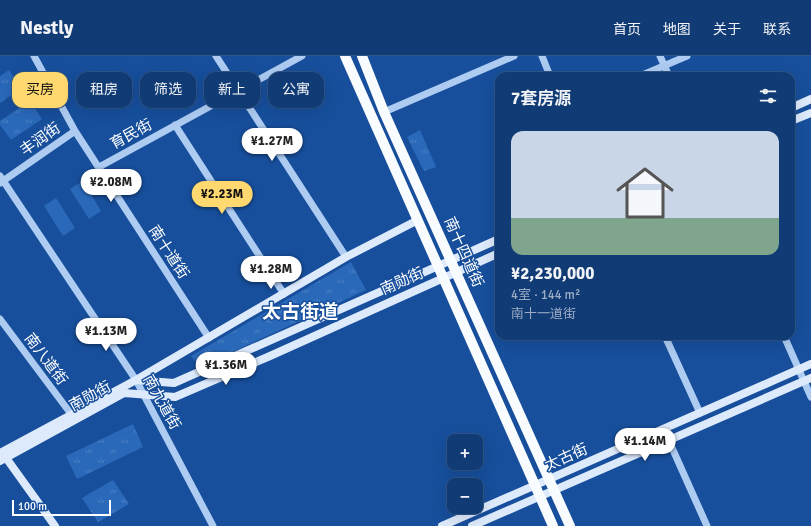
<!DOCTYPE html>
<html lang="zh">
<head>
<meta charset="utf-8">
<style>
	body { margin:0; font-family:Signika,"Noto Sans SC",sans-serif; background:#1a427a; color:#f1f3f6; height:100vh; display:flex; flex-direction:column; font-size:15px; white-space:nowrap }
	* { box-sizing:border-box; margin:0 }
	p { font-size:13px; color:#9cadc5 }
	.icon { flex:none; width:22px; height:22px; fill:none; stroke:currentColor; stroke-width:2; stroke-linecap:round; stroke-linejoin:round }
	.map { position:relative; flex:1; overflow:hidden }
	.drawer { position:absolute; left:495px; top:16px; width:300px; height:268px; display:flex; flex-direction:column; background:#113b75; border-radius:12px; box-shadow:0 4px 16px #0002,0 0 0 1px #305587 }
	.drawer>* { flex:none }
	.top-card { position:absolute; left:12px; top:16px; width:380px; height:36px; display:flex; gap:8px }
	.buttons { position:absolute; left:447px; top:378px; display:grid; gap:8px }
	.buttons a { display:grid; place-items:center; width:36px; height:36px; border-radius:8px; background:#113b75; box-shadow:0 4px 16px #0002,0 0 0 1px #305587; font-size:20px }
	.scale { position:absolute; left:12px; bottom:10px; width:99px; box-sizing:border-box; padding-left:4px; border:2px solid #fff; border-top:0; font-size:11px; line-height:14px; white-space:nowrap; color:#fff; -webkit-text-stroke:3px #174f9c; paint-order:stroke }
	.price { position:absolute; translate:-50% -34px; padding:0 9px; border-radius:14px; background:#fff; color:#222; font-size:13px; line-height:26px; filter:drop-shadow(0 1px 2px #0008) }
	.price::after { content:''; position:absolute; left:50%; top:24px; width:12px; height:9px; margin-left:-6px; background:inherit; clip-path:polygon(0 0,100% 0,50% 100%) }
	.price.current { background:#ffd86f; color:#111 }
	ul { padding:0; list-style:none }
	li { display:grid; align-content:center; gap:8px; height:212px; padding:0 16px }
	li+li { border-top:1px solid #305587 }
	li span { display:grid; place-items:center; height:124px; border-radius:12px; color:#555 }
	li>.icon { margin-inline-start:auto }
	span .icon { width:72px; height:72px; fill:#fffc; stroke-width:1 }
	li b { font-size:17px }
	h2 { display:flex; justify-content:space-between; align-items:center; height:48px; padding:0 16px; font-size:17px }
	.pill { padding:0 14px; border-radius:12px; background:#113b75; box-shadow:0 4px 16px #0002,0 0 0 1px #305587; font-size:14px; line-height:36px }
	.pill.current { background:#ffd86f; color:#111 }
	header { display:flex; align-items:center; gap:24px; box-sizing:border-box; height:56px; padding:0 20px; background:#113b75; border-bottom:1px solid #305587 }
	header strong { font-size:19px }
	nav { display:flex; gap:22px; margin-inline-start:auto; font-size:14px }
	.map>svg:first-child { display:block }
	.grass { fill:#2a69ba }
	.park { fill:url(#park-tufts) }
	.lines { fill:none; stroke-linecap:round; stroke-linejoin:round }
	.tertiary { stroke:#aeccf2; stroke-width:7 }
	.secondary { stroke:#ddeafc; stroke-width:8 }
	.primary { stroke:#f9fcff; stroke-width:10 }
	.labels { text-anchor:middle; stroke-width:3; stroke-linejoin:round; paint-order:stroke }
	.street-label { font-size:15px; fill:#fff; stroke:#174f9c }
	.district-label { font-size:19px; font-weight:bold; fill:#fff; stroke:#174f9c }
</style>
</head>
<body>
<header>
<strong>Nestly</strong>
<nav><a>首页</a><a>地图</a><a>关于</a><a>联系</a></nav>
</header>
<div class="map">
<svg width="811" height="470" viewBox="0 0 811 470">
	<defs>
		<pattern id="park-tufts" width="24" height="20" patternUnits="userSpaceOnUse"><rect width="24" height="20" fill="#2a69ba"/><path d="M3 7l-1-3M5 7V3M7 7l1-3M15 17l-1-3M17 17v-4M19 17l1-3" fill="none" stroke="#4a80c4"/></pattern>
	</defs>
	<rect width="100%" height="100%" fill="#174f9c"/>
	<path class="grass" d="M111 15 118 27 100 38 92 25Z
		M83 125 101 155 89 163 70 133Z
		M56 142 75 172 63 180 44 150Z"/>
	<path class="park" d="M9 14 21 32 0 47V20Z
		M30 45 42 63 11 84 0 69V65Z
		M420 74 436 111 424 115 407 81Z
		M351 206 366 234 200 311 191 300Z
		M133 368 143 391 77 423 66 400Z
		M113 424 129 448 98 466 82 442Z"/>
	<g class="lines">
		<path class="tertiary" d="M34 0 75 75 209 282
			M216 0 346 201
			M542 0 550 20
			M660 0 669 20
			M640 20 687 0
			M384 56 514 0
			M175 69 284 238
			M99 111 302 0
			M0 120 136 324 213 470
			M0 127 75 75
			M0 263 71 358
			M665 280 700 357
			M784 280 811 341
			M669 385 707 470"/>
		<path class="secondary" d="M791 52 811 43
			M791 65 811 57
			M136 324 346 201 418 164
			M0 397 136 324 174 327 499 183
			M4 399 55 470
			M0 405 124 337 175 341 270 300 499 197
			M442 470 811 308
			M472 470 811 322"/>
		<path class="primary" d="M345 0 553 470
			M362 0 384 56 570 470"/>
	</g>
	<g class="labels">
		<g class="street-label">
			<text transform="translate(131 78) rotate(-29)" y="5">育民街</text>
			<text transform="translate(40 83) rotate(-35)" y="5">丰润街</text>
			<text transform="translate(169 196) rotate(57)" y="5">南十道街</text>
			<text transform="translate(464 196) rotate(66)" y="5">南十四道街</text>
			<text transform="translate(402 225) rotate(-24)" y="5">南勋街</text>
			<text transform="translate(46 303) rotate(53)" y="5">南八道街</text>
			<text transform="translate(90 340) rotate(-29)" y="5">南勋街</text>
			<text transform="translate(162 346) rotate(61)" y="5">南九道街</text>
			<text transform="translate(566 401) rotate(-24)" y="5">太古街</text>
		</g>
		<g class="district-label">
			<text x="300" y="262">太古街道</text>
		</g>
	</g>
</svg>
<div class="buttons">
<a>+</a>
<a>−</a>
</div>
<div class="scale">100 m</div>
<b class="price" style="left:272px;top:106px">¥1.27M</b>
<b class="price" style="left:111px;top:147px">¥2.08M</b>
<b class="price current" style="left:222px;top:159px">¥2.23M</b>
<b class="price" style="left:271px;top:234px">¥1.28M</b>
<b class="price" style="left:106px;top:296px">¥1.13M</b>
<b class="price" style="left:226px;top:330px">¥1.36M</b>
<b class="price" style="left:645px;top:406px">¥1.14M</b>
<div class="top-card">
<a class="pill current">买房</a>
<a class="pill">租房</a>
<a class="pill">筛选</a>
<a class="pill">新上</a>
<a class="pill">公寓</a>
</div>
<section class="drawer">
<h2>7套房源<svg class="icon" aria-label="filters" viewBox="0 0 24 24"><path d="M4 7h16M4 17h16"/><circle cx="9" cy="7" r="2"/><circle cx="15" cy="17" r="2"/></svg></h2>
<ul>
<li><span style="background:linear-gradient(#c9d6e8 70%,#7fa58c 0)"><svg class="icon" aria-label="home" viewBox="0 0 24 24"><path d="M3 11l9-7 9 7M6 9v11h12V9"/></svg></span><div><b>¥2,230,000</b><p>4室 · 144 m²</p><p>南十一道街</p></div></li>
</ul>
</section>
</div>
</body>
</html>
